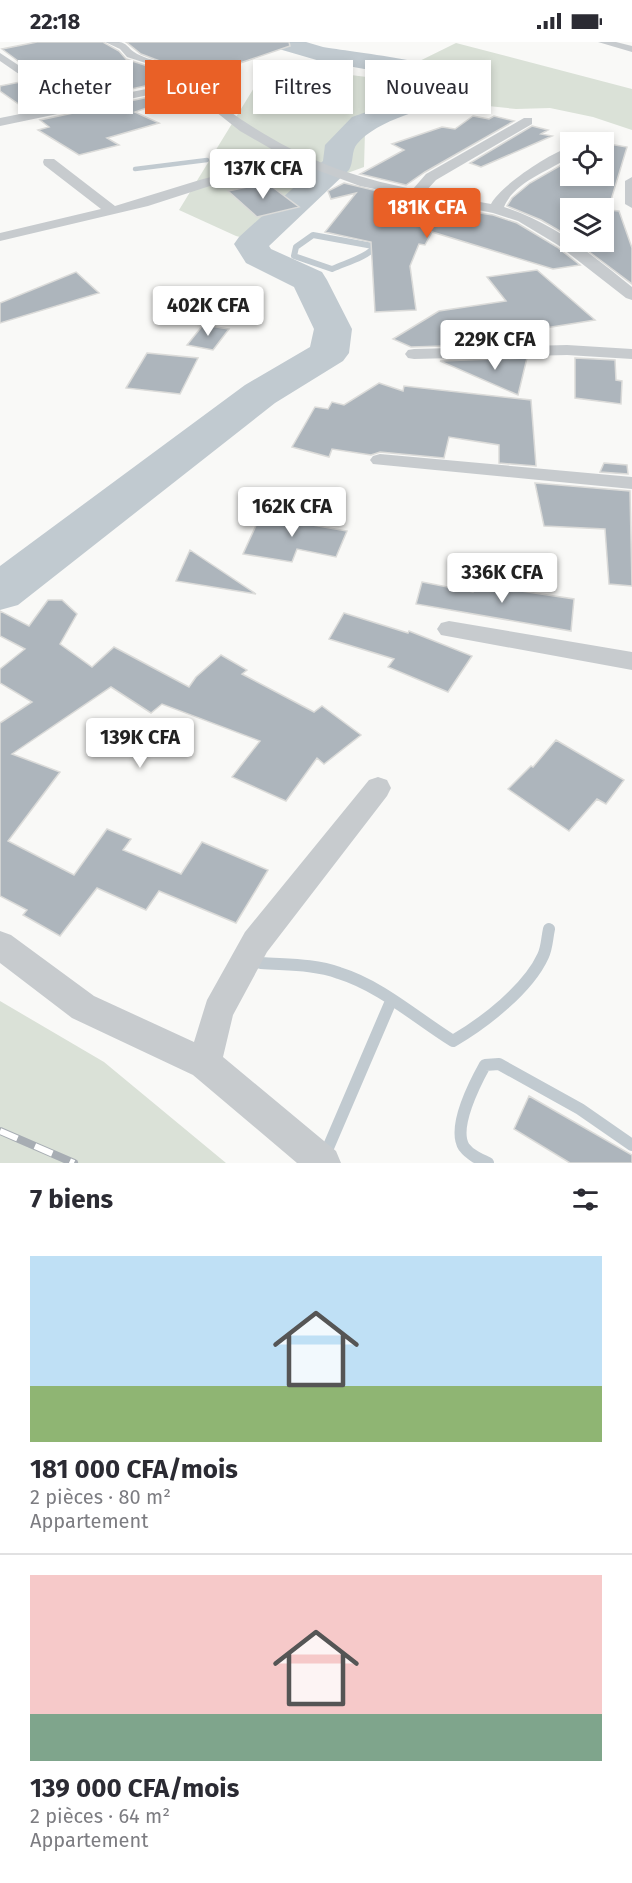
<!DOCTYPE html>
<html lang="fr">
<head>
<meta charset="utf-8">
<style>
	body { margin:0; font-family:"Fira Sans",sans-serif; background:#f2f2f3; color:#2b2b33; height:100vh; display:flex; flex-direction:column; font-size:22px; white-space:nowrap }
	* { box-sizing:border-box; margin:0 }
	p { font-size:20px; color:#7c7c81 }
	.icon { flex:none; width:33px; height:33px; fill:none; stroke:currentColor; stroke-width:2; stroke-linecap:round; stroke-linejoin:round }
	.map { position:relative; height:1121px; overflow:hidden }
	.details { display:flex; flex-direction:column; background:#fff; flex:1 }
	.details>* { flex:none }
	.guide { position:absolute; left:18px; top:18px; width:597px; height:54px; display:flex; gap:12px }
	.buttons { position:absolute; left:560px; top:90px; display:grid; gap:12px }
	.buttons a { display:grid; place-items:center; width:54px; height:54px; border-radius:0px; background:#fff; box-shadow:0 3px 9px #0003; font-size:30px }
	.price { position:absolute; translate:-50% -51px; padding:0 14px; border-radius:6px; background:#fff; color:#222; font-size:20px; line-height:39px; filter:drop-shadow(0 2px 3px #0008) }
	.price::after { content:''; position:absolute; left:50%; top:36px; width:18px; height:14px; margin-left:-9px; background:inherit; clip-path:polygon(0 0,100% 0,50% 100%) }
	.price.on { background:#e96026; color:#fff }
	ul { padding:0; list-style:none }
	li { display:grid; align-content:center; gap:12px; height:318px; padding:0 30px }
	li+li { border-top:2px solid #e1e1e2 }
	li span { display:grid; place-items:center; height:186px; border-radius:0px; color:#555 }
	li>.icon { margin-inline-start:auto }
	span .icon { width:108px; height:108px; fill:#fffc; stroke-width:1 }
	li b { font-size:26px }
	h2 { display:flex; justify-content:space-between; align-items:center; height:72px; padding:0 30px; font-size:26px }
	.tag { padding:0 21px; border-radius:0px; background:#fff; box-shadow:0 3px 9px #0003; font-size:21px; line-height:54px }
	.tag.on { background:#e96026; color:#fff }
	.status { display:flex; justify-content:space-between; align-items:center; height:42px; padding:0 30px; background:#fff; direction:ltr }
	.status svg { height:16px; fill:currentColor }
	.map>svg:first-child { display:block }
	.green { fill:#dae1d7 }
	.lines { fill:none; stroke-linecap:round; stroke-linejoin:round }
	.stream-far2 { stroke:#c1cad0; stroke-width:4.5 }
	.stream-far1 { stroke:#c1cad0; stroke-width:6 }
	.stream { stroke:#c1cad0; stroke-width:12 }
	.river { fill:#c1cad0; fill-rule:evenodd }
	.building { fill:#adb5bc; stroke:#dbdbd9; stroke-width:1.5 }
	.street { fill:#c7cbce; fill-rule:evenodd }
	.rail-casing { stroke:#a7adb3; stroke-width:8 }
	.rail { stroke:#fff; stroke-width:6; stroke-dasharray:19; stroke-linecap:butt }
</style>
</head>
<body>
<div class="status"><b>22:18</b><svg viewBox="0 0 49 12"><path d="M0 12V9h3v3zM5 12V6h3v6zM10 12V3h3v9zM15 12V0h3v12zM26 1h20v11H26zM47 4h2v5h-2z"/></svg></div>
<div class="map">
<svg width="632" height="1121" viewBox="0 0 632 1121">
	<rect width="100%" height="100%" fill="#f9f9f7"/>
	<path class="green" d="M456 1 632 47V88L593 75 550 66 516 67 449 60 400 72 365 90 364 125 320 141 306 162 264 201 236 194 179 168 260 36 286 25 383 37Z
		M0 959 104 1020 226 1121H0Z"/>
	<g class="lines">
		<path class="stream-far2" d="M135 127 207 118"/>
		<path class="stream-far1" d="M313 193 373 204 374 206C365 216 345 221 332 227L294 214 296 205Z"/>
		<path class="stream" d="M261 921C287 923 314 922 339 931 381 944 416 976 453 999 484 981 528 947 543 914 547 906 547 896 549 887
			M325 1113 391 959
			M488 1121C479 1117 470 1113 464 1105 452 1086 475 1041 485 1023L499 1022 580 1067 632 1103"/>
		<path class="river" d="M268 0H306L323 5C350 10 454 20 467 39L458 56C427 67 378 77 357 102 351 109 354 120 349 128L269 204 271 207 322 230 327 238 352 287 349 311 343 319 275 361 18 563 0 568V524L245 343 310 305 314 287 294 245 246 221 234 202 239 195 323 119 325 103 352 75 438 45 440 42 431 39 320 19 272 5Z"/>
	</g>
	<path class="building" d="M37 0H103L119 9 126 17 151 25 172 38 73 60 2 7Z
		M126 0H289L290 4 208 32 187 35 178 26 141 12Z
		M25 39 47 54 55 63 27 68 0 49V44Z
		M182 48 189 51 135 70 159 81 107 96 119 103 79 113 38 88 49 85 40 78Z
		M473 74 489 77 494 74 514 79 425 130 406 143 360 132 404 108 392 102 442 85 455 87Z
		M532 84 548 88 541 92 552 94 481 125 470 121Z
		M603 101 627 105 608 168 619 169 632 206V242L576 200H603V166H570V195L541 178 507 164 512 156 530 141 570 118V134H603Z
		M267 141 299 165 257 175 228 149Z
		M344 141 390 152 383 156 493 173 517 181 557 205 580 223 553 227 432 190 425 203 419 202 410 224 416 268 375 270 371 200 325 190 356 151 331 157 328 149Z
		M537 228 595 278 476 297V303L411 305 393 297 439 269 506 259 487 235Z
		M76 230 99 251 0 281V261Z
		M203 283 229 287 213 308 187 303Z
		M147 311 198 316 180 352 126 346Z
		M527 316 518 353 440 319Z
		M575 316 615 318 616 338 622 339 621 362 575 356Z
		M379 341 403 349 404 344 531 358 536 424 499 421V403L449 395 444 416 380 410 371 413 332 407 329 415 292 405 315 365 328 367 332 360 344 363Z
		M604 421 627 423 628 432 600 430Z
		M535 441 630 449 632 544 609 542 605 487 544 484Z
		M268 468 309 474 306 482 347 489 336 515 297 507 292 520 243 512 258 479 263 480Z
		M190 508 256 552 176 539Z
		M422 540 473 550 475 542 574 557 571 589 416 562Z
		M48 558H62L77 572 60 602 92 625 114 605 189 645 196 635 221 613 247 628 242 632 314 670 322 664 361 693 324 722 317 716 286 759 232 735 260 699 162 662 151 671 111 645 12 712 60 730 8 799 74 833 107 787 131 797 123 808 181 832 202 800 268 828 236 881 159 849 146 868 97 846 60 894 23 873 27 868 0 854V681L32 660 0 641V627L25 607 0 594V569L29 584Z
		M344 571 408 591 409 589 472 614 448 650 388 625 394 617 329 597Z
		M556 698 624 738 606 762 597 757 569 789 508 747 531 724 533 725Z
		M529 1054 632 1113V1121H570L514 1087Z"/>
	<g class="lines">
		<path class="street" d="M105 0C109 0 115 0 119 0 127 1 128 6 134 10 150 21 178 19 187 40L194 42C262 98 326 131 413 147L426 132 524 76H532V82L436 138 425 150 491 162C500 144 550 111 570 105V115C549 129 514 140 504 165 555 182 591 212 632 245V258L626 256 558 203 518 179 493 171 360 144 298 121 213 143 148 164 0 199V191L101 167 44 123 43 120 44 117H54L115 164 203 137 287 116 240 89 187 47 182 46 0 84V76L60 64 48 52 0 19V11L56 48 72 62 176 41 174 37 152 23 127 15 120 7Z
			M598 0H616L632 4V10Z
			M632 135V166L625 162V139Z
			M567 303 632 307V317L567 313 414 317 408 316 405 312 408 308 414 307Z
			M380 412 632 435V447L373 422 370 418 373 414Z
			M449 579 632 610V628L441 593 437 587 441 581Z
			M378 735 387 738 391 746 387 754 267 910 233 973 223 1015 336 1109 341 1121H297L193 1033 72 976 0 921V889L11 893 94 954 194 1000 207 958 245 890 369 738Z"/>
		<g class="rail-casing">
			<path id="rail" d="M0 1089 74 1121"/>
		</g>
		<use href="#rail" class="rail"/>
	</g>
</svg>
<div class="buttons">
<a><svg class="icon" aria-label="locate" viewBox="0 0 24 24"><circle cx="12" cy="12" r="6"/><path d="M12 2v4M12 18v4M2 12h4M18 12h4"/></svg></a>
<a><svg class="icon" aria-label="layers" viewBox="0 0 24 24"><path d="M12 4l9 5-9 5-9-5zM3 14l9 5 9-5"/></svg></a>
</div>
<b class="price" style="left:263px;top:158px">137K CFA</b>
<b class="price on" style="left:427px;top:197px">181K CFA</b>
<b class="price" style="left:208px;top:295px">402K CFA</b>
<b class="price" style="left:495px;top:329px">229K CFA</b>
<b class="price" style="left:292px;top:496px">162K CFA</b>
<b class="price" style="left:502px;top:562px">336K CFA</b>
<b class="price" style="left:140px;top:727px">139K CFA</b>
<div class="guide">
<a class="tag">Acheter</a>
<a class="tag on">Louer</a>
<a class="tag">Filtres</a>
<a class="tag">Nouveau</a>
</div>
</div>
<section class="details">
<h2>7 biens<svg class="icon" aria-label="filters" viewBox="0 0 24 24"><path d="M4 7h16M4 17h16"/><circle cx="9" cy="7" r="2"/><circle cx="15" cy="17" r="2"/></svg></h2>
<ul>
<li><span style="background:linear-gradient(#bfe0f5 70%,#8fb573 0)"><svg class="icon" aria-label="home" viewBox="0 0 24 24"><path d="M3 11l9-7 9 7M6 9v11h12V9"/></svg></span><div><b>181 000 CFA/mois</b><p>2 pièces · 80 m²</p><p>Appartement</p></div></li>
<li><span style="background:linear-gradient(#f6c9c9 75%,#7fa58c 0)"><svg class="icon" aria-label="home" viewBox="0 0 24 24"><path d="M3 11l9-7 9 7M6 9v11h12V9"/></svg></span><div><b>139 000 CFA/mois</b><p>2 pièces · 64 m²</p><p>Appartement</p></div></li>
</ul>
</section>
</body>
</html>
